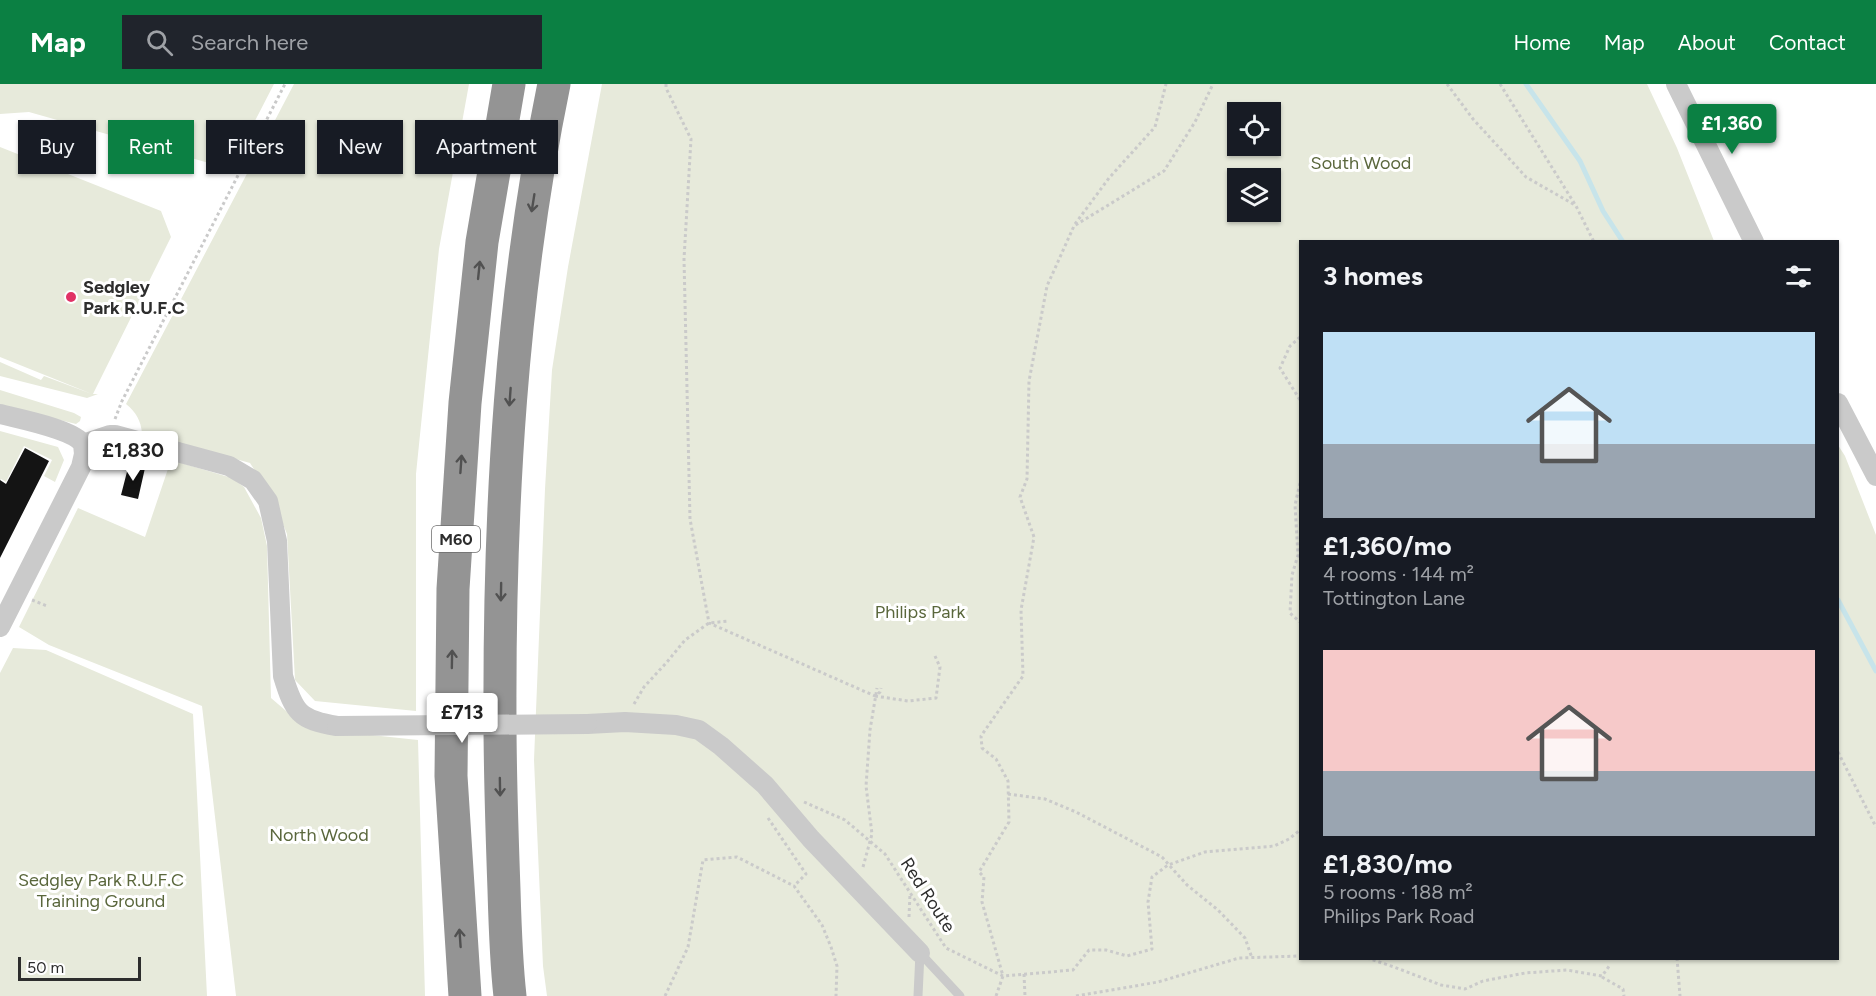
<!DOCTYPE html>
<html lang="en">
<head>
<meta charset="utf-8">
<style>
	body { margin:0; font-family:Figtree,sans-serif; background:#20242c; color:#f1f3f6; height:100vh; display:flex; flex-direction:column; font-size:22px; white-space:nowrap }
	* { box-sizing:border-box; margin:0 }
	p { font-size:20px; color:#9ea1a6 }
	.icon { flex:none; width:33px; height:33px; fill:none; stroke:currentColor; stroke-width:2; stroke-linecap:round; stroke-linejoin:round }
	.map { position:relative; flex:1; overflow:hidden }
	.side { position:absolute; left:1299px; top:156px; width:540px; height:720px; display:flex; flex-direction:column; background:#171b24; border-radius:0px; box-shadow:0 2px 4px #0004 }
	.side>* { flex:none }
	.banner { position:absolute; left:18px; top:36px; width:570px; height:54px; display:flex; gap:12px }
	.fabs { position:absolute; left:1227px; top:18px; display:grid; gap:12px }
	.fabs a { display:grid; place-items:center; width:54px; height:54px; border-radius:0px; background:#171b24; box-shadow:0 2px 4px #0004; font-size:30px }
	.scale { position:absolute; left:18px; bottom:15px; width:123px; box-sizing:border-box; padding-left:6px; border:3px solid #2d2d2d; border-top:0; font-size:16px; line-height:21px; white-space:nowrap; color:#2d2d2d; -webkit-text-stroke:4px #fff; paint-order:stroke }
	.price { position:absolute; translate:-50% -51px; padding:0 14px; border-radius:6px; background:#fff; color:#222; font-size:20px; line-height:39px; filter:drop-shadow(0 2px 3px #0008) }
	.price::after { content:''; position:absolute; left:50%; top:36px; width:18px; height:14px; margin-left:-9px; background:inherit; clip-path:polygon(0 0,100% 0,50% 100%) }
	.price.on { background:#0b8043; color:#fff }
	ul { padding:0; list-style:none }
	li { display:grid; align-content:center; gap:12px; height:318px; padding:0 24px }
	li span { display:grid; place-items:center; height:186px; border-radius:0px; color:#555 }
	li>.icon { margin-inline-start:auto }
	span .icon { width:108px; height:108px; fill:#fffc; stroke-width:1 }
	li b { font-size:26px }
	h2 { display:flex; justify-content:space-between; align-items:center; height:72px; padding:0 24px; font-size:26px }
	.tag { padding:0 21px; border-radius:0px; background:#171b24; box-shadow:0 2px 4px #0004; font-size:21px; line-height:54px }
	.tag.on { background:#0b8043; color:#fff }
	header { display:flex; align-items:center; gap:36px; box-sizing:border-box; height:84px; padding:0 30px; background:#0b8043; color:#fff }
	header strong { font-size:28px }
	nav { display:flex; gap:33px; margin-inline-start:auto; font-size:21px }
	.search { width:420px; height:54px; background:#20242c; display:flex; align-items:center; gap:15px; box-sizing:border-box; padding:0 21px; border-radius:0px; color:#9ea1a6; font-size:22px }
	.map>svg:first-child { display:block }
	.green { fill:#e7eadb; fill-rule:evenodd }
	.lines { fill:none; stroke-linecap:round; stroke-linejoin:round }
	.stream { stroke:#c7e4ea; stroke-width:5 }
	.building { fill:#141414 }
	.path { stroke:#cacaca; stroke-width:3; stroke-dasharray:3 3; stroke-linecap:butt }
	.service { stroke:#cacaca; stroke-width:9 }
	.minor { stroke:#cacaca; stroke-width:20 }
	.motorway { stroke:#949494; stroke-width:33 }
	.minor-bridge { stroke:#cacaca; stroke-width:20 }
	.oneway { stroke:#515151 }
	.poi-dot { fill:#e13266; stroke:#fff; stroke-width:2 }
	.labels { text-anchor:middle; stroke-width:6; stroke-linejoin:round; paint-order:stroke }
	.shield { fill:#fff; stroke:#6c6c6c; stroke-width:1.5 }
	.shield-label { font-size:16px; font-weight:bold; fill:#2d2d2d }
	.park-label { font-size:18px; fill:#5a673c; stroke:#fff }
	.poi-label { font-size:18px; font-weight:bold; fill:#2d2d2d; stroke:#fff; text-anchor:start }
	.street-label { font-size:18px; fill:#2d2d2d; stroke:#fff }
</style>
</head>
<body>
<header>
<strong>Map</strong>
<div class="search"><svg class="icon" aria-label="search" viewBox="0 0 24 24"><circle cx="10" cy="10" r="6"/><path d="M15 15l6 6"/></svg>Search here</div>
<nav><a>Home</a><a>Map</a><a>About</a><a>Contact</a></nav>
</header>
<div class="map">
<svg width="1876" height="912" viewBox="0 0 1876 912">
	<rect width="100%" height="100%" fill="#fff"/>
	<path class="green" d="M0 0H274L230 85 29 28 0 30Z
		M294 0H469L439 165 416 390V627L315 617 295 596 287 450 271 411 250 379 142 349C141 337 136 328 126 320Z
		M602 0H1647L1677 64 1714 157 1300 158V874H1838V361L1845 372 1876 451V912H547L543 882 534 676 545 405 552 286 568 183ZM1238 28H1270V62H1238ZM1238 94H1270V128H1238Z
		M0 63 161 127 171 153 93 310H98L87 314 0 292V278L41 296 44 292 92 310 0 273Z
		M0 306 74 329 81 333 80 337 76 340 0 321Z
		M0 347 58 363 64 376 55 398 44 392 52 376 24 362 6 398 1 395 0 397Z
		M171 376 232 394 244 403 261 434 267 462 271 614 306 644 418 656 425 912H236L202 622 49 561 19 543 78 424 145 453Z
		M13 564 46 566 193 630 207 912H0V589Z"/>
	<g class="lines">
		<path class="stream" d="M1526 0 1580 77 1603 127 1623 158
			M1838 516 1876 587"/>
	</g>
	<path class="building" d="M25 364 49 377 0 474V396L6 400Z
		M129 380 145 384 138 415 121 411Z"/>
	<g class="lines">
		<path class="path" d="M666 0V4L691 55 684 175 690 435 709 539 875 612 880 608 881 604
			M1447 0 1473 35 1526 93 1575 121
			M1500 0 1576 122 1594 158
			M1075 140 1109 94 1155 43 1166 0
			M1300 253 1290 262 1280 284 1300 316
			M115 335 122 317 285 0
			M1300 399 1295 421 1298 471 1292 491 1290 529 1300 538
			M32 516 47 522
			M875 612 908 617 936 614 940 583 935 572
			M634 620 644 603 667 578 685 556 709 539 729 537
			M1838 668 1876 743
			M1008 710 1045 715 1076 728 1162 773 1187 801 1218 826 1245 854 1252 874
			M804 718 845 736 885 770 946 864 1003 892 1073 886 1089 866H1106L1127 872 1152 865 1148 818 1152 793 1168 781 1205 768 1274 762 1289 755 1300 746
			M768 734 806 790 794 802
			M863 783 872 750 866 702 870 646 877 604
			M909 833 910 810
			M1367 874 1394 883 1441 901 1465 905 1483 897 1525 889 1567 886 1602 892 1610 881
			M1677 874 1680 912
			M1024 890 1025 912
			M1602 893 1623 905 1624 912
			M665 912 688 863 703 776 737 773 794 802 822 841 831 863 837 882 836 912
			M996 912 1003 892 982 818 984 793 979 788 1009 738 1008 697 996 675 982 664 981 652 1023 592 1021 526 1034 453 1020 413 1027 395 1029 297 1047 202 1074 142 1164 87 1195 38 1213 0
			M1076 912 1158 898 1239 874 1300 872"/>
		<path class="service" d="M920 869 960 912
			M918 912 920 869"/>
		<path class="minor" d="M1676 0 1754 158
			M1838 319 1876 392
			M0 330C19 335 73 345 83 360
			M83 360 110 351H115L229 382 253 396 268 417 277 457 283 592C294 628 299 636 337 642
			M0 543 81 383 84 370 83 360
			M587 640 625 638 676 641 699 646 721 662 765 701 811 755 920 869"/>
		<path class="motorway" d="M465 912 451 692 453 505 465 319 482 158 509 0
			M510 912C506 877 505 841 504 806 502 750 500 693 500 636 499 423 511 209 554 0"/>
		<path class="minor-bridge" d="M337 642 587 640"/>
	</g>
	<defs><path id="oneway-shaft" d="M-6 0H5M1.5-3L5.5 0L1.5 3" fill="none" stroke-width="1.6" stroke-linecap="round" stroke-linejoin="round" transform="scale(1.5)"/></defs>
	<g class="oneway">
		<use href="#oneway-shaft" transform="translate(533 119) rotate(99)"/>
		<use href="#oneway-shaft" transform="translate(479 186) rotate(-84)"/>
		<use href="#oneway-shaft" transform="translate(510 313) rotate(94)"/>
		<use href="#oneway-shaft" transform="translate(461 380) rotate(-86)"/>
		<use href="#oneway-shaft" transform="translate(501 508) rotate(91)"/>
		<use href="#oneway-shaft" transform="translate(452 575) rotate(-89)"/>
		<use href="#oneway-shaft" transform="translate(500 703) rotate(89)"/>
		<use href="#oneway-shaft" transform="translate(460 854) rotate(-94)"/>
	</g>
	<circle class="poi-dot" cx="71" cy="213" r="6"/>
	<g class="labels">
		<rect class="shield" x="432" y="442" width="48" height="26" rx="4.5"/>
		<g class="shield-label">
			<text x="456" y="461">M60</text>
		</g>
		<g class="park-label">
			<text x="1361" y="85">South Wood</text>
			<text x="920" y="534">Philips Park</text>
			<text x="319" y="757">North Wood</text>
			<text x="101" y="802">Sedgley Park R.U.F.C<tspan x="101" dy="21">Training Ground</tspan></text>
		</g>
		<g class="poi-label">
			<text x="83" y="209">Sedgley<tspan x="83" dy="21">Park R.U.F.C</tspan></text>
		</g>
		<g class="street-label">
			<text transform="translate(928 811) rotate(57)" y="6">Red Route</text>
		</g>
	</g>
</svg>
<div class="fabs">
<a><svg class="icon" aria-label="locate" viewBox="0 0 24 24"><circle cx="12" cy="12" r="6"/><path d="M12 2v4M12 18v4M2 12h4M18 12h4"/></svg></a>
<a><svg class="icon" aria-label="layers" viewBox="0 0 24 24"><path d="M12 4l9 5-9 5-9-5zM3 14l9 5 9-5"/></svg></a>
</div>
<div class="scale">50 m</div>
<b class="price on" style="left:1732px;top:71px">£1,360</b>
<b class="price" style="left:133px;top:398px">£1,830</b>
<b class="price" style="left:462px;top:660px">£713</b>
<div class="banner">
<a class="tag">Buy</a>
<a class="tag on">Rent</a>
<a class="tag">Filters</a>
<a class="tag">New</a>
<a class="tag">Apartment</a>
</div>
<section class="side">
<h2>3 homes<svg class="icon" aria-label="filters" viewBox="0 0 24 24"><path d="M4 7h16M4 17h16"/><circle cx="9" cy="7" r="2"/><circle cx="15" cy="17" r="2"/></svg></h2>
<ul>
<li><span style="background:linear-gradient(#bfe0f5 60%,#9aa5b1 0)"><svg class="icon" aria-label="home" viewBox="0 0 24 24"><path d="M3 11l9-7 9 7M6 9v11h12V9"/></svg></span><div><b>£1,360/mo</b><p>4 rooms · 144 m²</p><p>Tottington Lane</p></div></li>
<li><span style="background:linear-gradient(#f6c9c9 65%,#9aa5b1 0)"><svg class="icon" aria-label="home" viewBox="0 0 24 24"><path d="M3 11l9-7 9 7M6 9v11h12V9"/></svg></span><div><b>£1,830/mo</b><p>5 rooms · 188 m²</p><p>Philips Park Road</p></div></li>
</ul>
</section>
</div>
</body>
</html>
